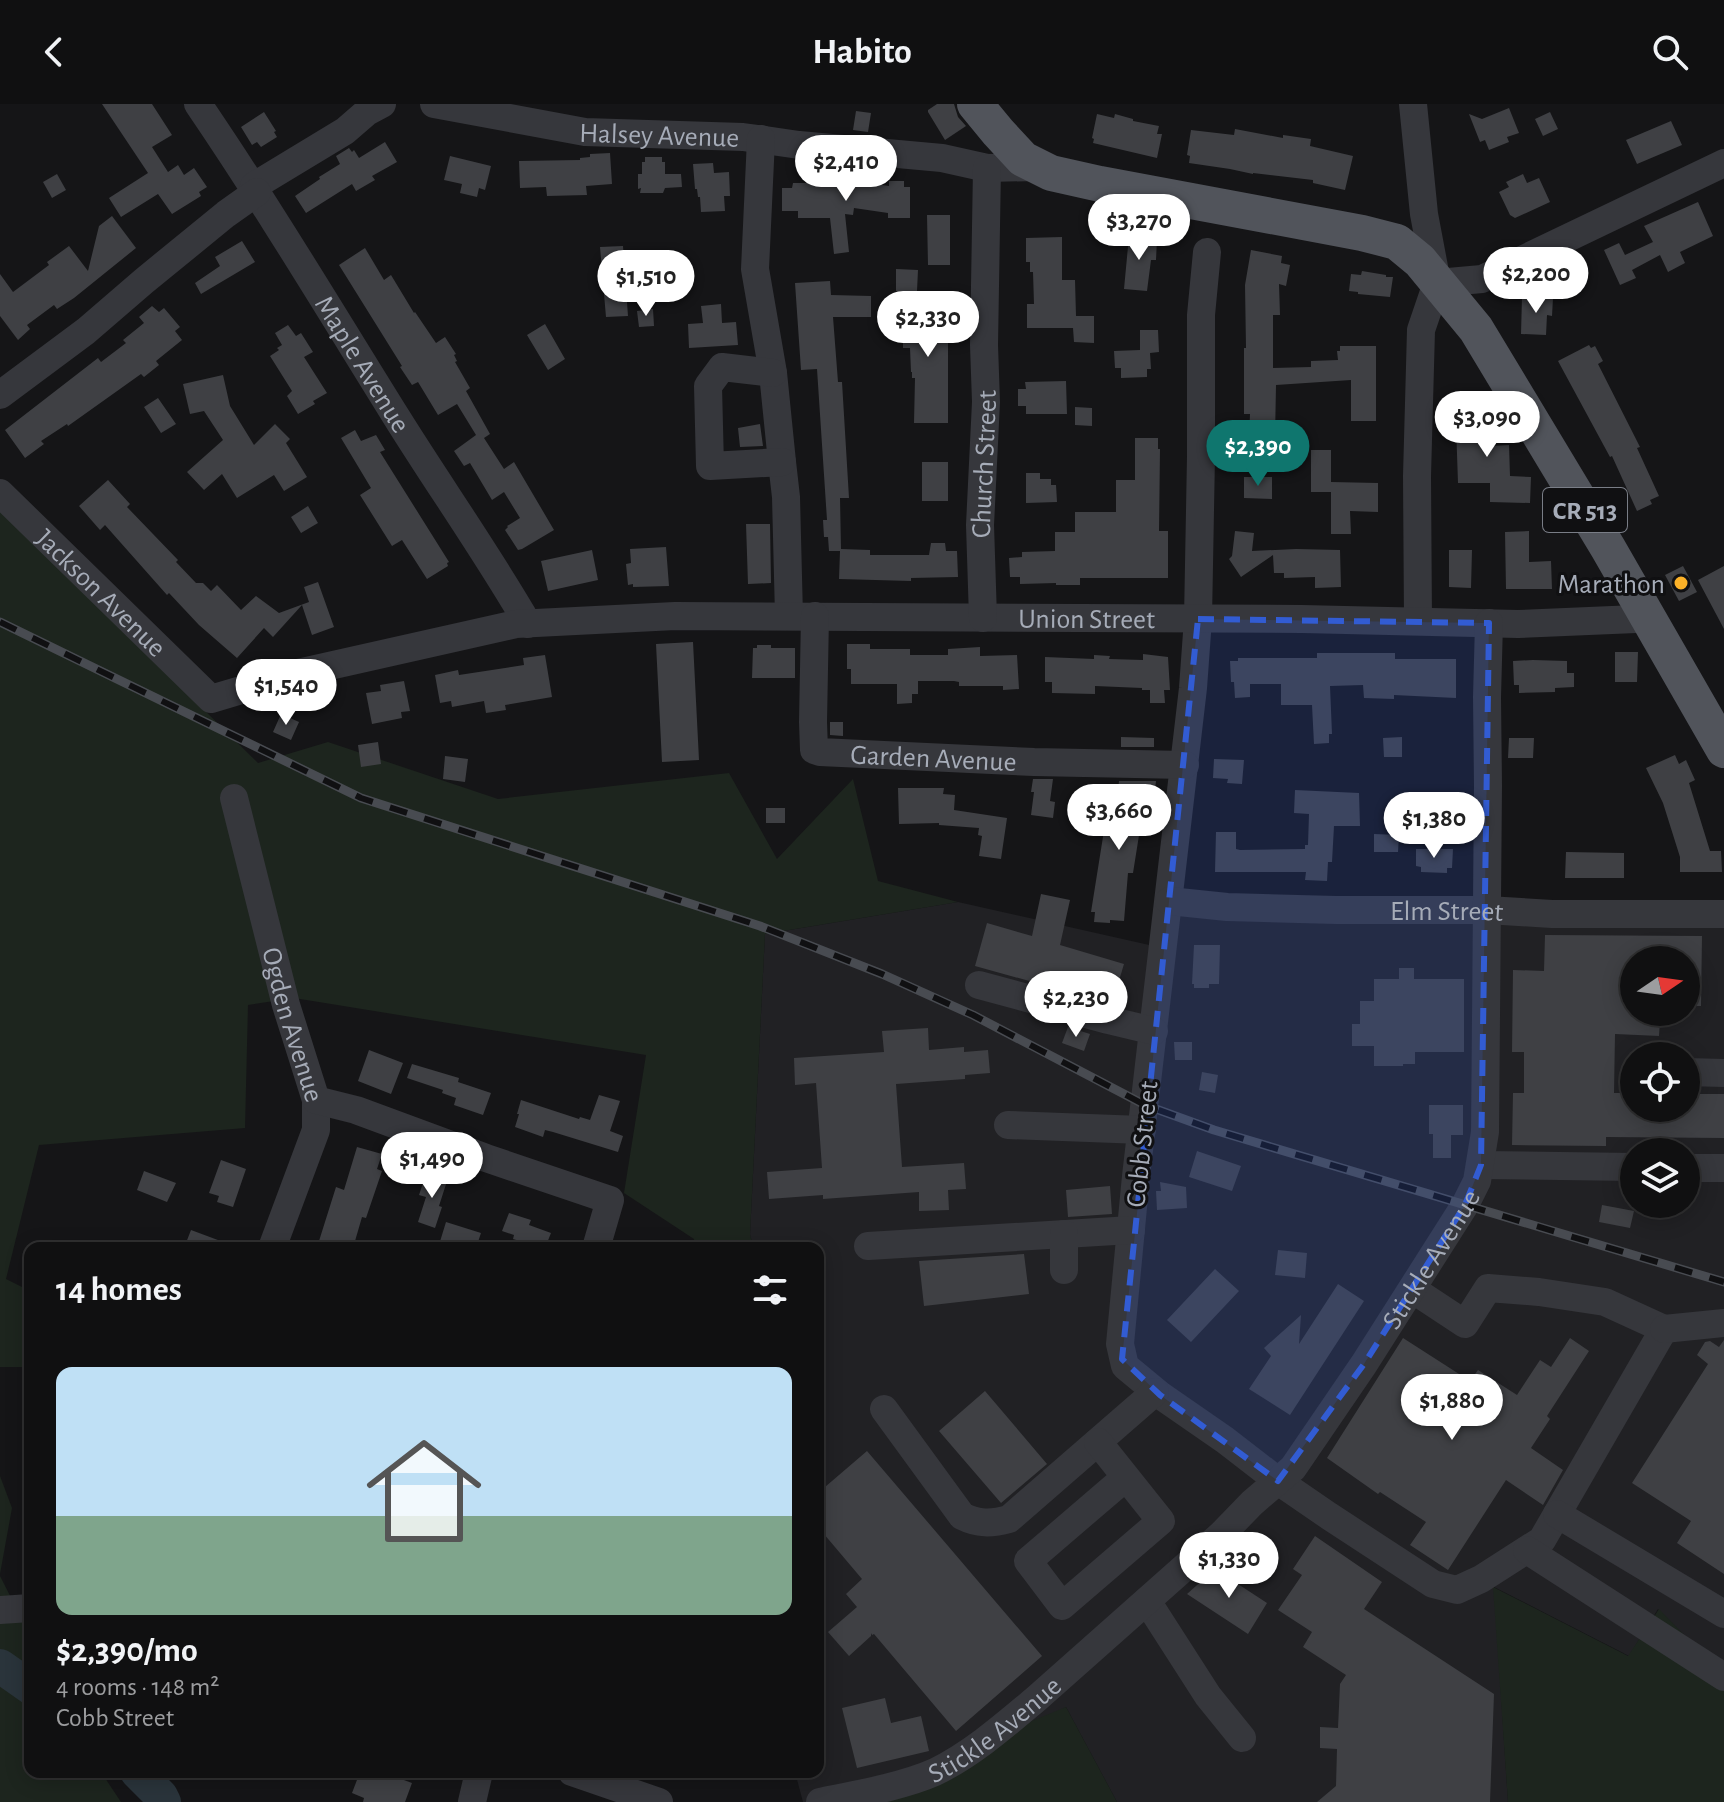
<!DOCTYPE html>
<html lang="en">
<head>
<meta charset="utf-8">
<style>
	body { margin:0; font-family:"Alegreya Sans",sans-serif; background:#1e1e1f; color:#f1f3f6; height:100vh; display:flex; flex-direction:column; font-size:30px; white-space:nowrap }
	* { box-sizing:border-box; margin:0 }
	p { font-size:26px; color:#9c9d9f }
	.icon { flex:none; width:44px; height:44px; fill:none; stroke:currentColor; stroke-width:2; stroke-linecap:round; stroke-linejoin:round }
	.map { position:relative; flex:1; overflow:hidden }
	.side { position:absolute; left:24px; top:1138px; width:800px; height:536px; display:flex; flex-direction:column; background:#101011; border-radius:16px; box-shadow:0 4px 20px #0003,0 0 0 2px #303031 }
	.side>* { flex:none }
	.needle { width:52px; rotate:77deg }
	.buttons { position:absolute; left:1620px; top:842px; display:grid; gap:16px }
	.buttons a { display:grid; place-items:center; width:80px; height:80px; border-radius:50%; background:#101011; box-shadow:0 4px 20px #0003,0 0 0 2px #303031; font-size:40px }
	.price { position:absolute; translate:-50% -68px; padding:0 18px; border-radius:28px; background:#fff; color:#222; font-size:26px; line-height:52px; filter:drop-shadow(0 2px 4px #0008) }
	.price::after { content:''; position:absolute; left:50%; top:48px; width:24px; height:18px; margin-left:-12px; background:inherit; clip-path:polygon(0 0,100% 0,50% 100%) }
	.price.on { background:#0f766e; color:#fff }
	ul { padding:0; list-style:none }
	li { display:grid; align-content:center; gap:16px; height:424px; padding:0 32px }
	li+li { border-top:2px solid #303031 }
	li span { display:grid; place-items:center; height:248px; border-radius:16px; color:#555 }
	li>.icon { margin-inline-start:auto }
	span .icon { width:144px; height:144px; fill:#fffc; stroke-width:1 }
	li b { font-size:34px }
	h2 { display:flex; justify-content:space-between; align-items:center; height:96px; padding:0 32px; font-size:34px }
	header { display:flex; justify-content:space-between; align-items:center; height:104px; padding:0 32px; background:#101011; font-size:36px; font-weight:700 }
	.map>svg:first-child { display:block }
	.built { fill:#212124; fill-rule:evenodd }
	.green { fill:#1d251e }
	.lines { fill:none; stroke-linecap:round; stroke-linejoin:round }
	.river { stroke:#2a343b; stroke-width:34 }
	.building { fill:#3f4044 }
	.minor { stroke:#36373c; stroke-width:28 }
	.major { stroke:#51545b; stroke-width:36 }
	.rail-casing { stroke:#484b51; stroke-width:9 }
	.rail { stroke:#101012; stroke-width:6; stroke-dasharray:18; stroke-linecap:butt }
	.marked { fill:#325cd3; fill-opacity:0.2; stroke:#325cd3; stroke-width:6; stroke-dasharray:16 10; stroke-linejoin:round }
	.poi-dot { fill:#fbb128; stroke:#101012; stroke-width:3 }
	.labels { text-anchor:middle; stroke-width:6; stroke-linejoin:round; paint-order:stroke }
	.shield { fill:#101012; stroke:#797d86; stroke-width:2 }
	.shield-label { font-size:26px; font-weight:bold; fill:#a6acb8 }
	.street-label { font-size:28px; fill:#a6acb8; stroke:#101012 }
	.poi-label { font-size:28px; fill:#a6acb8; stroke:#101012; text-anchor:end }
</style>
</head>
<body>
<header><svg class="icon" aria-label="back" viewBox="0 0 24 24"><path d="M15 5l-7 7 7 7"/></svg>Habito<svg class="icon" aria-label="search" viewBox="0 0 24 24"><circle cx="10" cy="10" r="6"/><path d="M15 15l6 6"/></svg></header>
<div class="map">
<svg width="1724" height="1698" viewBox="0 0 1724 1698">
	<rect width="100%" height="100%" fill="#151517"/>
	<path class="built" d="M958 798 1167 845 1173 805 1724 811V1572L1658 1505 1629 1552 1494 1483 1508 1698H1117L1066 1603 916 1698H803L795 1668H818V1461L826 1457 818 1422V1144H753L750 1130 765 830ZM1634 856H1686V908H1634ZM1634 952H1686V1004H1634ZM1634 1048H1686V1100H1634Z"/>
	<path class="green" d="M0 405 258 659 328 638 498 695 729 669 777 755 853 675 878 777 958 798 765 830 750 1130 753 1144H695L694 1135 624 1089 646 951 294 894 248 901 245 1024 39 1041 6 1175 30 1187V1263H0Z
		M0 1372 12 1404 0 1470Z
		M0 1472 30 1531V1668H101L121 1698H0Z
		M1493 1483 1628 1552 1659 1505 1724 1572V1698H1508Z
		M1066 1603 1117 1698H835Z"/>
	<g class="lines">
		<path class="river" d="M0 1562 30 1583
			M137 1668 161 1692 164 1698"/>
	</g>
	<path class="building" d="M102 0H152L172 31 152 43 168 68 178 61 184 71 194 64 207 83 199 88 201 92 172 110 158 90 121 113 109 94 148 69Z
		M937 0H954L958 13 966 22 945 36 928 8V6Z
		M1509 4 1519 29 1507 33 1509 38 1489 46 1485 36 1480 38 1469 10 1482 15Z
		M856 7 871 9 868 28 853 26Z
		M264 8 276 27 274 28 277 33 261 43 257 38 252 41 241 23Z
		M1550 8 1558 25 1543 32 1535 15Z
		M1097 10 1114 14 1115 10 1133 15V17L1159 22 1157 30H1162L1157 54 1093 39 1094 35 1092 34Z
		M1671 17 1682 41 1637 60 1626 36Z
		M1235 25 1283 34V31L1311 35 1310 42 1353 52 1345 86 1313 79V76L1253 69V70L1230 65 1189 59 1190 52 1187 51 1191 26 1234 31Z
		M385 38 397 58 372 72 375 76 356 87 352 80 306 109 295 92 320 75 319 73 340 60 336 52 349 44 352 48 354 46 359 54Z
		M610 49 612 80 586 82 587 91 547 92 546 83 520 84 519 57 580 56V54L590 53V50Z
		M450 52 491 62 485 86 479 84 477 93 460 89 462 80 444 76Z
		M645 53H662V58H665V70H681L682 83 665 84 663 89H640L641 84 638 85V70H642V58H645Z
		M713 59 714 69 729 68 730 92H724L725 107 701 108 700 93H698L697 85H695L693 60Z
		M57 70 66 86 52 94 43 78Z
		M1523 70 1527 79 1539 74 1550 98 1515 114 1510 111 1499 88 1509 83 1506 78Z
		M835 74 889 82V77H904V83H910V114H888V109L854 104 853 111 845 110 849 148 834 150 830 114H798V107H782V84H792L793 79H835Z
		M1698 98 1713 132 1680 148 1685 159 1668 168 1660 151 1632 166 1636 174 1620 181 1604 146 1619 139 1625 151 1653 138 1644 122Z
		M927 111H950V161H928Z
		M112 112 136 144 74 194 57 205 54 201 27 221 30 225 18 236 0 212V170L13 188 49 161 47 158 69 142 88 167 99 122Z
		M1129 132 1157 135 1156 156H1151L1147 187 1124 185Z
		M1062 133V176H1075L1076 212H1094V239L1074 238 1073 224H1027V200H1034L1033 168H1030V158H1026V134Z
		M242 137 255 158 201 190 195 179 220 162 215 153Z
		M623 142 628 212 606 213 600 143Z
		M365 144 384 176 391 171 414 209 415 208 436 239 445 233 456 250 454 251 457 257 455 258 470 284 466 287 490 330 484 334 504 365 514 358 554 426 522 445 518 446 505 426 508 423 507 422 520 414 504 388 492 396 470 359 464 362 454 347 476 331 457 300 438 311 418 278 412 281 400 263 402 262 339 161Z
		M1251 146 1282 152 1281 159 1290 161 1286 182 1279 180 1280 211H1273V264L1311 263V257L1338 256 1337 247H1340V242H1376V317H1351V276L1276 281 1275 334 1249 333 1250 310H1244V244H1246L1245 181Z
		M896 165 918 166 917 187H896Z
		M1362 167 1386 171V173H1393L1390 193 1358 190V188L1349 187 1351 170 1361 171Z
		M830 177 831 191 871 192V213H833L838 278H842L849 394H840L841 445 870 446V451H929L931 439H945L946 447H957L958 473 911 474V477L839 475 840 447H829L828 433H824L823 416H827L817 265 801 266 795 179Z
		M1522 193 1553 194 1552 212 1547 211 1546 231 1521 230Z
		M903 199 950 200V224H948V319H914L915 274H912V268H911L910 244H903Z
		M721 200 722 219 736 218 738 241 689 244 688 220 703 219 701 202Z
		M152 202 159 208 164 204 180 223 175 227 182 236 156 257 159 261 144 273 141 270 68 322 67 320 41 337 44 340 25 354 5 326 98 254 101 258 126 239 123 236 144 219 139 213Z
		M653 205 654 222 639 223 637 207Z
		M545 220 565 255 548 266 527 231Z
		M288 221 296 232 301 229 313 248 304 253 327 289 313 297 315 300 298 310 287 292 292 287 270 252 279 246 277 244 282 241 275 229Z
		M1140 226H1158L1159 248 1150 249 1151 265H1147V273L1121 274V264H1115L1114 247 1140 246Z
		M1589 241 1591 244 1595 242 1603 257 1598 260 1640 343 1637 344 1659 392 1650 396 1652 400 1637 407 1612 352 1610 353 1558 257Z
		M223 271 230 302 254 341 275 320 290 335 286 339 307 373 284 387 274 371 237 394 222 370 204 386 187 368 223 336 204 307 190 310 183 280Z
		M1066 277 1067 310H1026V302H1018V285H1026L1025 278Z
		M158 294 176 320 161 329 144 303Z
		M1489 302 1491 342 1509 341 1510 372 1531 373 1530 399 1490 398V379H1458L1456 321H1461L1460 304Z
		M1075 303 1092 304V322L1075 321Z
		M760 320 763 342 740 343 738 324Z
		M355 326 361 337 376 331 385 346 380 348 449 458 447 459 448 462 427 475 402 436 392 442 360 391 371 384 341 334Z
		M1135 334H1158V345H1160L1159 427H1168V474H1080V481H1056V479L1020 480V473H1010L1009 454 1022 453V448L1055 447V428H1075V408H1116V376H1135Z
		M1311 346H1331V382V378L1378 379V408L1350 407 1351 430H1331V388H1311Z
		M922 358H948V397H922Z
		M1026 369H1040V375H1051V381H1056L1057 398 1026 399Z
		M1244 373H1272V395L1244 394Z
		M108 376 130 400 127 403 178 456 176 458 196 479H203L211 487 217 481 241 506 256 492 279 509 309 498 304 483 318 478 334 523 312 531 302 501 273 533 264 524 237 554 199 521 169 489 167 491 105 421 100 426 79 402Z
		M308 402 318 419 301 429 291 413Z
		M746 420H770L771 479 748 480Z
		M1235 427 1254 429 1252 447 1296 445 1340 446 1341 483 1315 484V473L1284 474V469H1274L1273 451 1241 473 1229 455 1232 452Z
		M1529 427V458L1551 457 1552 485H1506L1505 428Z
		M666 443 669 482 633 483V480L628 481 626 460 631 459 630 445Z
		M592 446 598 476 548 487 541 457Z
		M1449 446H1472L1471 484 1449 483Z
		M1683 462 1697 488 1679 497 1665 471Z
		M1724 462V525L1698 476Z
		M693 538 699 656 662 658 656 540Z
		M847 540H870V545H910V551H948V545L980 543V552L1017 551 1019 585 1003 586V582H959V578L954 577H918V590H912V599L897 600V580H851V565H847Z
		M757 541H771V544H795V574H752L753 544H757Z
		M1615 548H1638L1637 578H1615Z
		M1317 549H1395V555H1456V594L1394 591V595L1364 594 1363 581 1330 582 1332 630H1329V639L1314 640 1312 601H1281V580H1250V593L1235 594 1234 578H1231L1230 557H1238V554H1317Z
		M1143 550 1168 553 1170 586H1164L1165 599H1150V586H1142V584L1095 582V590L1052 589V578H1045V553L1094 555V551L1110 552 1109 555 1143 556Z
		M545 551 552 593 505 601 506 606 486 609 484 597 452 603 451 597 440 599 435 571 458 566 459 571 524 561 523 554Z
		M1533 556 1567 557V569H1574V583L1555 584V588L1519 589V581H1514L1513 557Z
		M404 577 410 607 401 608 402 614 372 620 366 589 381 587 380 581Z
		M281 610 299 618 291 636 273 628Z
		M830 618H843V632L830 631Z
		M1121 633 1154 634V643H1121Z
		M1402 633V653H1384L1383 634Z
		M1509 634H1534L1533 654H1508Z
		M378 638 381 660 361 663 358 641Z
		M1675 651 1679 660 1686 656 1695 676 1689 679 1710 747H1721L1722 768H1680V753L1663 699 1646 664Z
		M445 652 468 655 465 678 443 675Z
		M1214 655 1244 656 1242 680 1227 679 1228 675 1213 674Z
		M1033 675H1053L1050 697 1055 698 1053 714 1031 711 1034 688H1031Z
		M1119 677H1156L1154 695 1139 693 1135 724 1140 725 1133 769H1128L1124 817 1110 816V819L1094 818 1095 808H1091L1106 714 1115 713Z
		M898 684H944L943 690 955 691 954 706 1007 714 1001 755 979 752 982 732 978 731 979 724 939 721V719L899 720Z
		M1295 686 1359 689 1360 722H1334L1332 758H1328L1327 777 1305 776 1306 768H1215L1216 728H1236V745L1240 746 1305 745V741H1308L1309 710 1294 709Z
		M766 704H785V719H766Z
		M1374 730 1399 731 1398 748H1374Z
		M1416 745H1453L1452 764H1447V769L1421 768V763L1416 762Z
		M1566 748 1624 749V774H1565Z
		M1041 790 1070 796 1060 841 1124 860 1112 900 975 862 987 819 1032 832Z
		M1545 831 1702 832 1701 902H1686V856H1634V908H1647V917H1660L1659 932 1615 930 1614 989H1634V1004H1686V990H1724V1034L1606 1033V1042L1512 1041 1513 989H1524V948H1512L1513 866 1544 867Z
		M1194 841H1220L1219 880H1209V884H1194V880H1192Z
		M1399 864H1414V875H1464V948H1415V960H1403V962H1374V942H1352V920H1360V897H1374V875H1399Z
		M1068 923 1090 930 1084 947 1062 939Z
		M928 924 929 946 964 943V948L988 946 990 969 965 971V975L896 980 902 1063 964 1059 966 1085 948 1086 949 1106 919 1107V1088L823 1095V1091L769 1095 767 1068 822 1064 816 979 795 981 794 954 884 948 882 927Z
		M1174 938H1192V956H1175Z
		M369 946 403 959 391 990 358 977Z
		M412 960 459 974 458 978 491 989 483 1011 454 1001 456 994 442 989 443 986 407 974Z
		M1202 968 1218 971 1215 989 1199 986Z
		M599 991 620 997 610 1027 623 1032 618 1048 553 1028 545 1026 543 1033 515 1023 519 1010H517L521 996 579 1015 580 1013 590 1016Z
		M1429 1001H1463V1031H1451V1054H1433V1030H1429Z
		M357 1043 382 1050 377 1065 382 1067 366 1114 362 1113 353 1144H342L319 1137 336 1083 344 1086Z
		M1197 1047 1241 1062 1232 1087 1189 1073Z
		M221 1056 246 1065 233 1103 217 1098 219 1092 209 1089Z
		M144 1067 176 1079 167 1098 137 1086Z
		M426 1070 447 1077 439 1102 442 1103 435 1124 418 1118 426 1093 419 1091Z
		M1160 1078 1186 1083 1187 1104 1157 1106 1156 1087H1161Z
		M1110 1082 1112 1110 1068 1113 1066 1086Z
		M1602 1101 1634 1107 1630 1124 1599 1118Z
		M509 1109 531 1116 529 1121 551 1129 545 1144H521L523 1138 513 1135 514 1131 502 1127Z
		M446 1118 481 1129 476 1144H438Z
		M191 1126 234 1142V1144H184Z
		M1278 1146 1307 1149 1305 1174 1275 1171Z
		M1024 1150 1029 1190 924 1202 919 1157Z
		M1215 1165 1239 1187 1191 1238 1167 1216Z
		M1338 1180 1364 1197 1290 1311 1249 1285 1271 1252 1264 1244 1301 1211 1299 1240Z
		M1403 1234 1470 1277 1478 1266 1517 1291 1540 1256 1551 1263 1570 1234 1589 1247 1547 1312 1550 1315 1531 1344 1563 1366 1543 1401 1506 1376 1448 1466 1410 1441 1426 1418 1380 1388 1378 1390 1327 1354Z
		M1724 1236V1470L1677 1439 1691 1417 1632 1379 1708 1260 1697 1251 1705 1238 1710 1237 1719 1243Z
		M985 1287 1047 1360 1001 1399 939 1327Z
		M867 1347 1042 1552 956 1627 874 1530 872 1531 871 1529V1532L849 1552 828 1528 857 1503 846 1490 862 1475 818 1423V1389Z
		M1315 1432 1382 1478 1364 1505 1494 1590 1490 1698H1317L1336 1682 1337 1645 1320 1644V1623L1338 1624 1340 1580 1346 1571 1303 1543 1312 1528 1278 1506 1302 1471 1293 1465Z
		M1215 1465 1267 1499 1248 1530 1187 1490Z
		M885 1594 891 1619 921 1612 929 1647 857 1664 842 1604Z
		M360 1668H382L412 1679 405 1698H363L364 1694 352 1689Z"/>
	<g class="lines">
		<g class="minor">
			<path id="s1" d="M198 0C268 103 331 208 397 314 440 383 487 449 528 520"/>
			<path id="s2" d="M434 0 585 28 743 33 799 41 942 54 987 64 1036 63"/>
			<path d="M1413 0 1424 110 1437 179 1421 226 1417 372 1418 517"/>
			<path d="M761 35 755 165 773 269 782 358 786 393 789 512"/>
			<path d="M254 82 345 27 367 8 382 0"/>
			<path d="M1207 148 1201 211V352L1198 515 1193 584 1136 1072 1120 1240 1125 1262 1160 1291 1225 1336 1278 1377 1329 1412 1433 1480 1457 1486 1481 1475 1542 1436 1664 1225 1605 1198 1539 1188 1488 1184 1465 1220 1412 1185"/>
			<path d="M1437 179 1482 175 1724 59"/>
			<path d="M773 269 722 263 708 282 710 362 782 358"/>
			<path d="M0 291 86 227 144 177 226 110 257 88"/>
			<path id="s3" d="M0 389 211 595 298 569 516 520 675 512 1302 515 1518 520 1636 515 1645 510"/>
			<path id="s4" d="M815 512 813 618 814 646 820 648 1034 658 1185 661"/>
			<path id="s5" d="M983 514 980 421 986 298 984 241 987 64"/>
			<path id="s6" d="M234 694 286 901 316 996V1026L272 1144"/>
			<path id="s7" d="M1169 797 1227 803 1336 806H1487L1552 810H1724"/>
			<path d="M979 881 1108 916 1154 927"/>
			<path d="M1686 968 1724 969"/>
			<path d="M316 996 356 1006 486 1054 610 1096 596 1144"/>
			<path d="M1008 1021 1142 1026"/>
			<path d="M1481 1061 1634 1063"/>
			<path d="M1686 1064H1724"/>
			<path d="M868 1142 1131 1126"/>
			<path d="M1064 1166V1130"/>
			<path d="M1664 1225 1724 1219"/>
			<path d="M884 1305 962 1412C978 1420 991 1420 1009 1415L1155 1288"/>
			<path d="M1098 1338 1161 1417 1062 1502 1028 1457 1126 1373"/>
			<path d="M1557 1410 1724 1510"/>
			<path d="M1527 1446 1724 1573"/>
			<path d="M1147 1497 1208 1592 1242 1634"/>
			<path d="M0 1506 30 1504"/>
			<path d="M572 1668 659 1698"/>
			<path d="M472 1698 479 1668"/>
			<path id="s8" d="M820 1698C854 1691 904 1682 935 1668 972 1650 1005 1621 1036 1595L1222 1430 1252 1399 1293 1364 1364 1260 1465 1101 1477 1077 1485 1028 1488 681 1487 593 1489 519"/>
		</g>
		<path class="major" d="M975 0 998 28 1023 55 1051 69 1100 80 1362 129 1397 138 1420 157 1476 225 1608 444 1724 646"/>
		<g class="rail-casing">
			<path id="rail" d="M0 518 361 694 760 822 882 870 973 911 1145 1001 1214 1026 1724 1178"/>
		</g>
		<use href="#rail" class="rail"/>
	</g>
	<path class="marked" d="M1198 515 1489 519 1481 1061 1465 1101 1364 1260 1278 1377 1160 1291 1122 1255Z"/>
	<circle class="poi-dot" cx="1681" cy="479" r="8"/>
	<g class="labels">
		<rect class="shield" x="1543" y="384" width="84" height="44" rx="6"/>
		<g class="shield-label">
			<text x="1585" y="415">CR 513</text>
		</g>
		<g class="street-label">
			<text dy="10" stroke="none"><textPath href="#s2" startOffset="228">Halsey Avenue</textPath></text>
			<text dy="10" stroke="none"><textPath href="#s1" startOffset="308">Maple Avenue</textPath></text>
			<text dy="10" stroke="none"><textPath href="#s5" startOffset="154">Church Street</textPath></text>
			<text dy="10" stroke="none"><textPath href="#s3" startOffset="142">Jackson Avenue</textPath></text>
			<text dy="10" stroke="none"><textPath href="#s3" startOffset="1180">Union Street</textPath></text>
			<text dy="10" stroke="none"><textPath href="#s4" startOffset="254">Garden Avenue</textPath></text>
			<text dy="10" stroke="none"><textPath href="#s7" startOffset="278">Elm Street</textPath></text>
			<text dy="10" stroke="none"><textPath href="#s6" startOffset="234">Ogden Avenue</textPath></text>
			<text transform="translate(1141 1040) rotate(-84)" y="10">Cobb Street</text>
			<text dy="10" stroke="none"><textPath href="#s8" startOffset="840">Stickle Avenue</textPath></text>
			<text dy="10" stroke="none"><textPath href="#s8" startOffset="192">Stickle Avenue</textPath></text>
		</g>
		<g class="poi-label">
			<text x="1665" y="489">Marathon</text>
		</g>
	</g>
</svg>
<div class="buttons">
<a><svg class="needle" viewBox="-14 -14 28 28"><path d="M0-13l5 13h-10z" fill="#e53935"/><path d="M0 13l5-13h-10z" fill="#9c9d9f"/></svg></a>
<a><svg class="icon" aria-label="locate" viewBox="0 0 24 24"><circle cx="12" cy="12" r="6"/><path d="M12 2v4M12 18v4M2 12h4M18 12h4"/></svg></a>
<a><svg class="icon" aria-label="layers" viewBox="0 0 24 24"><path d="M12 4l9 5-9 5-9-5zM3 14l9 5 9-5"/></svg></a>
</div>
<b class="price" style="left:846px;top:99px">$2,410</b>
<b class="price" style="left:1139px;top:158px">$3,270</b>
<b class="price" style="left:1536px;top:211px">$2,200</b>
<b class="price" style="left:646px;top:214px">$1,510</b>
<b class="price" style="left:928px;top:255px">$2,330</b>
<b class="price" style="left:1487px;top:355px">$3,090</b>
<b class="price on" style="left:1258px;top:384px">$2,390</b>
<b class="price" style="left:286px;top:623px">$1,540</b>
<b class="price" style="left:1119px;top:748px">$3,660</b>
<b class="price" style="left:1434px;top:756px">$1,380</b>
<b class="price" style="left:1076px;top:935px">$2,230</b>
<b class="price" style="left:432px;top:1096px">$1,490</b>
<b class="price" style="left:1452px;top:1338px">$1,880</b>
<b class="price" style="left:1229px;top:1496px">$1,330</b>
<section class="side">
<h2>14 homes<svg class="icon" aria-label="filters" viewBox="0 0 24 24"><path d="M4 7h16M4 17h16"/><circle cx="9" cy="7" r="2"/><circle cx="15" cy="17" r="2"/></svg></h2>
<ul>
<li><span style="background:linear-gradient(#bfe0f5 60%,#7fa58c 0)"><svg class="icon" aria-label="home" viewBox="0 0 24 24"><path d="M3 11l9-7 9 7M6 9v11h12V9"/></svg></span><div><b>$2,390/mo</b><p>4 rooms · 148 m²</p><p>Cobb Street</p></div></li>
</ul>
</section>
</div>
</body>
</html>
